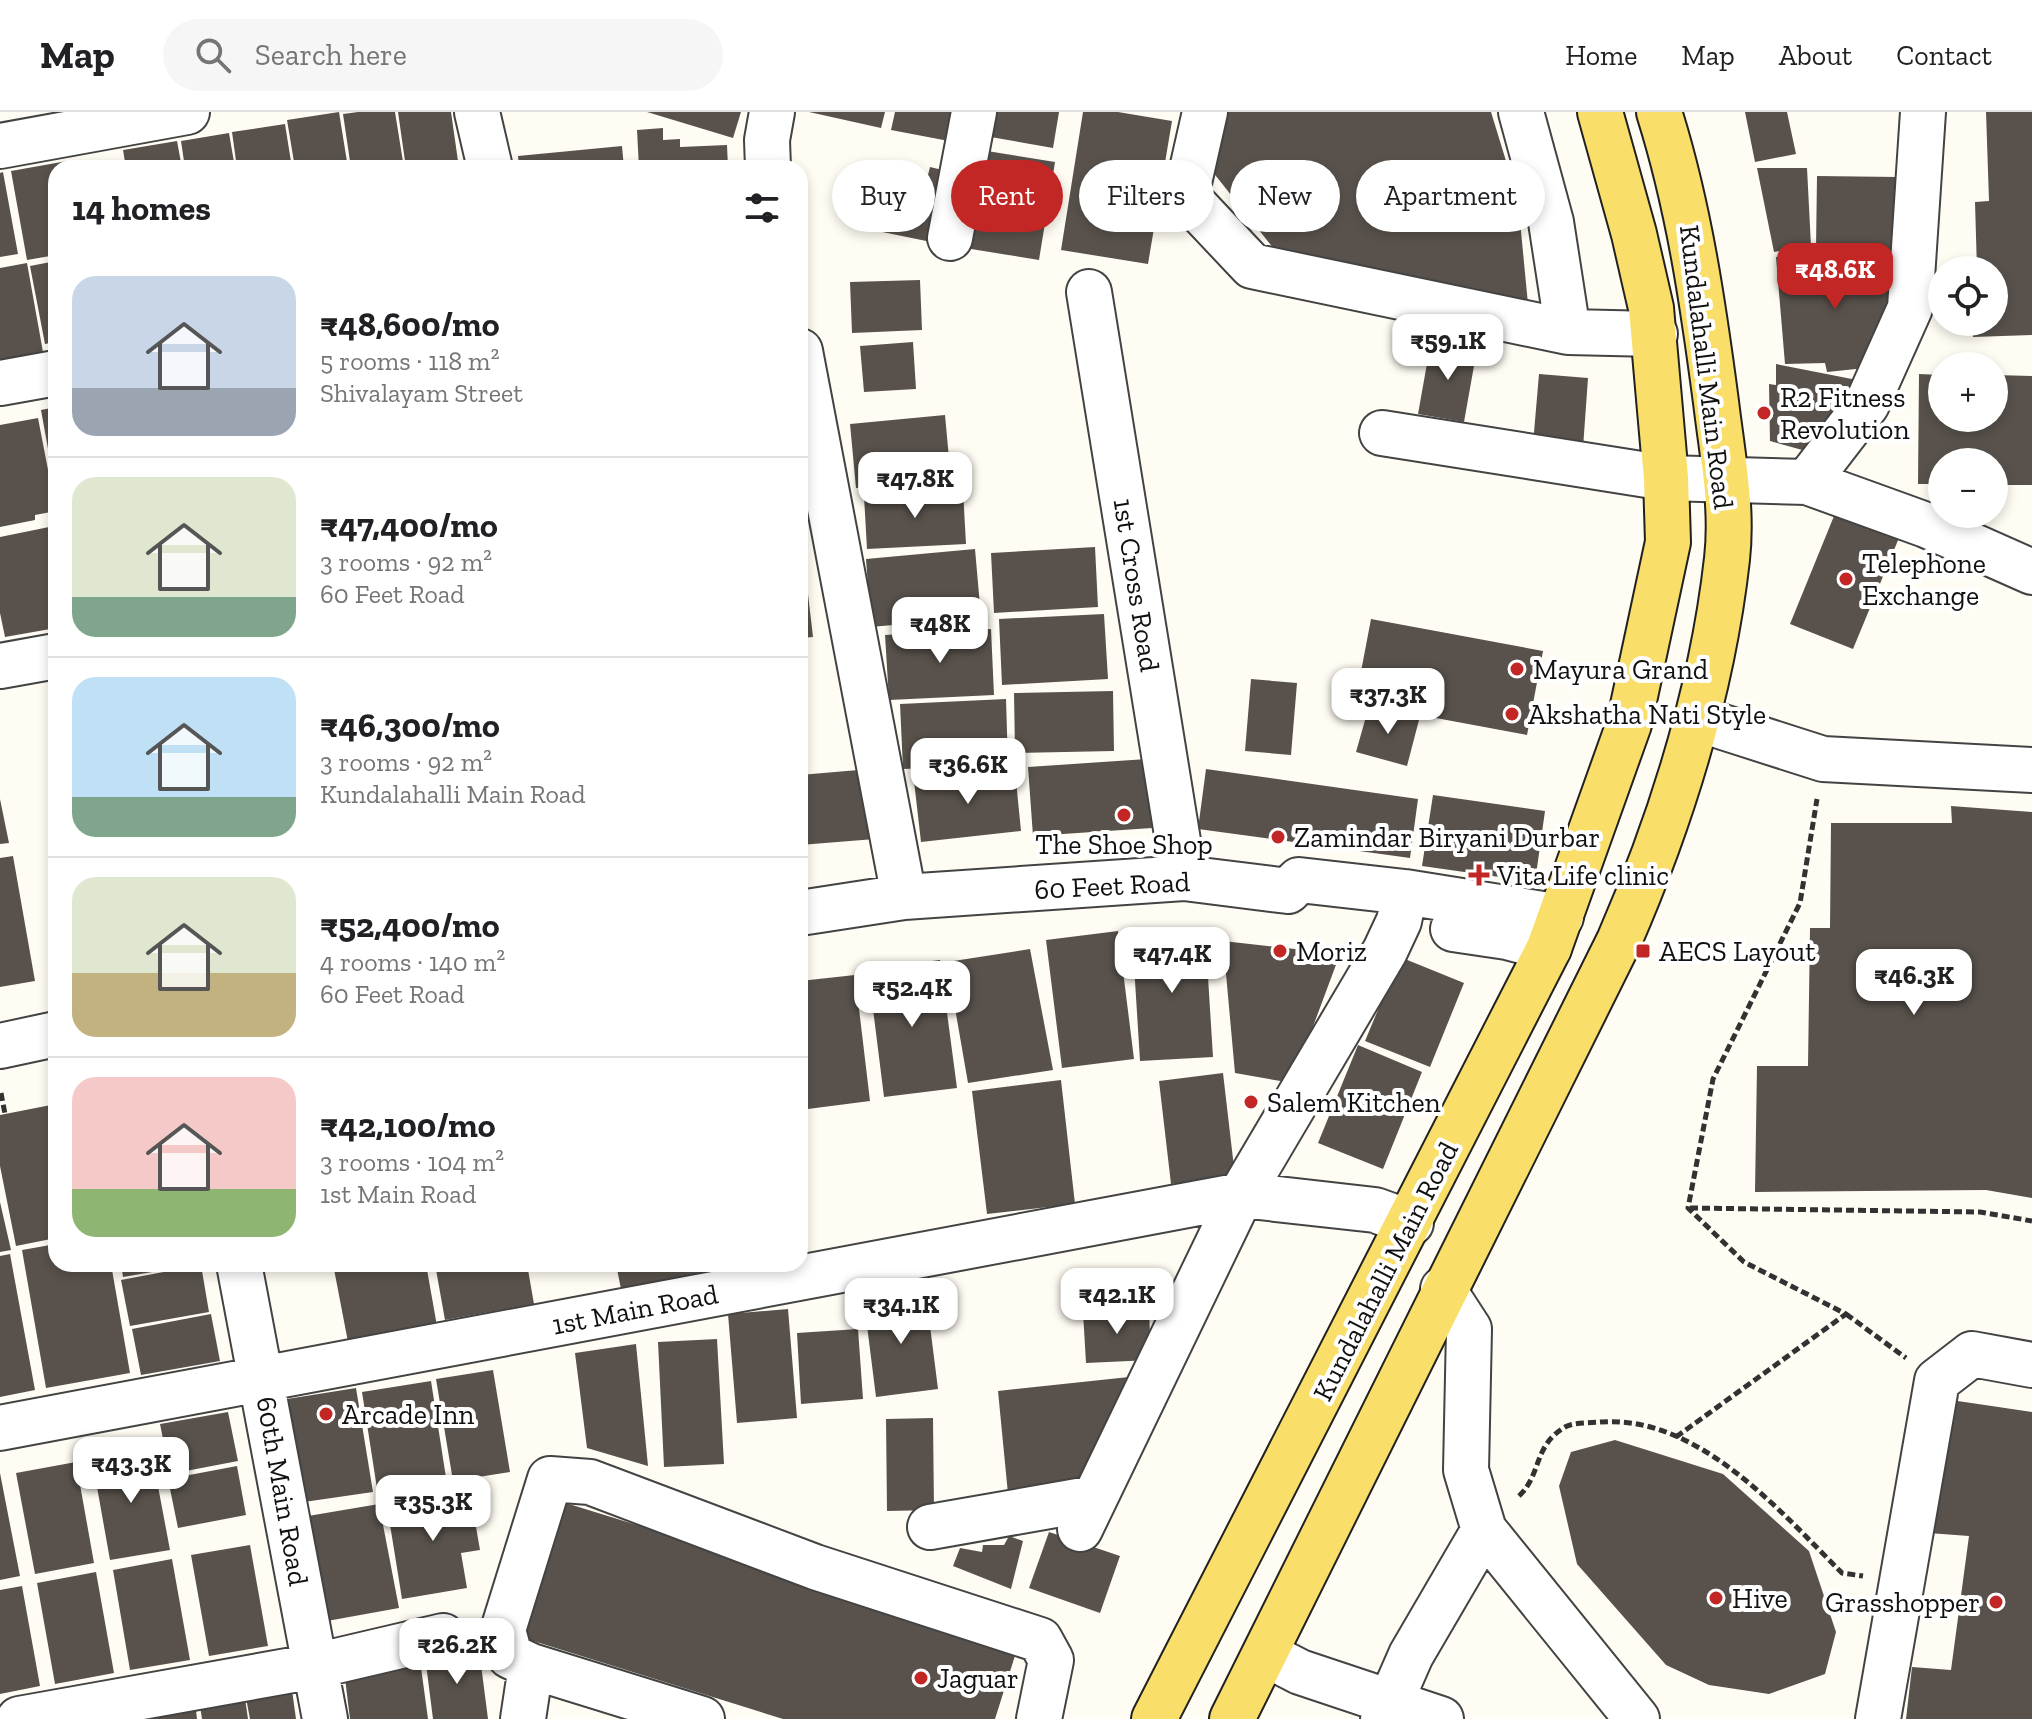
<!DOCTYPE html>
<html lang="en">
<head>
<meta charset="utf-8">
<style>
	body { margin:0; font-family:"Zilla Slab",serif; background:#f6f6f6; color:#202124; height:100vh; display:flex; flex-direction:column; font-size:30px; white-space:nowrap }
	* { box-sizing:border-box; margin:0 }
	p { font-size:26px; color:#757577 }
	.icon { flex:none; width:44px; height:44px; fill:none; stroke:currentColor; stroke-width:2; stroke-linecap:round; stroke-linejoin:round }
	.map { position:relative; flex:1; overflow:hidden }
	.drawer { position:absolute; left:48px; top:48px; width:760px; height:1112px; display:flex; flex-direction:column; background:#fff; border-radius:24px; box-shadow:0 4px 12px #0003 }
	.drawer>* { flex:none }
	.banner { position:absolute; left:832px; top:48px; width:760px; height:72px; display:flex; gap:16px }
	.tools { position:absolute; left:1928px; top:144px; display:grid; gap:16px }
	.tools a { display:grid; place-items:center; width:80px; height:80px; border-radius:50%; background:#fff; box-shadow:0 4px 12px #0003; font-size:40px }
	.price { position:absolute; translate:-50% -68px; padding:0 18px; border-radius:16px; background:#fff; color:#222; font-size:26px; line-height:52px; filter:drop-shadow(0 2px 4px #0008) }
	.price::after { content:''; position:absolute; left:50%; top:48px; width:24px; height:18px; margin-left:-12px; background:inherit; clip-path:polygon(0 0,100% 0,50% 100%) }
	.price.active { background:#c22726; color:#fff }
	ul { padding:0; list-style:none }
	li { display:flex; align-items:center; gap:24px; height:200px; padding:0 24px }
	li+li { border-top:2px solid #e0e0e0 }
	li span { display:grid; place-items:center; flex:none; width:224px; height:160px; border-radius:24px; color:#555 }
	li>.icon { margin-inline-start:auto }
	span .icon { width:96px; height:96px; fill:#fffc; stroke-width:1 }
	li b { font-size:34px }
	h2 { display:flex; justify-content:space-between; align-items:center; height:96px; padding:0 24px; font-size:34px }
	.chip { padding:0 28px; border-radius:36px; background:#fff; box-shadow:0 4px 12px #0003; font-size:28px; line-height:72px }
	.chip.active { background:#c22726; color:#fff }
	header { display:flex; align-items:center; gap:48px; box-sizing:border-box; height:112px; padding:0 40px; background:#fff; border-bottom:2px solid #e0e0e0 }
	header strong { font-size:38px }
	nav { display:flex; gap:44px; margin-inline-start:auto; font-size:28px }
	.search { width:560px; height:72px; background:#f6f6f6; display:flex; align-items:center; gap:20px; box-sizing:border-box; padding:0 28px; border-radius:44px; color:#757577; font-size:30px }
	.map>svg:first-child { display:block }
	.building { fill:#59524c }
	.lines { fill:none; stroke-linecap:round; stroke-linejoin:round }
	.minor-casing { stroke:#434343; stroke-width:48 }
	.major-casing { stroke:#212121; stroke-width:48 }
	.path { stroke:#323232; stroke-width:5; stroke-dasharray:8 4; stroke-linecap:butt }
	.minor { stroke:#fff; stroke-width:44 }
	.major { stroke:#f9de6a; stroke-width:44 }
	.poi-dot { fill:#c22726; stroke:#fff; stroke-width:3 }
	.labels { text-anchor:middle; stroke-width:8; stroke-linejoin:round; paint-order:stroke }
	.street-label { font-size:28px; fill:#101010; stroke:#fff }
	.poi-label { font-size:28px; fill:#101010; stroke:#fff; text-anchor:start }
</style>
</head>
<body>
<header>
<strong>Map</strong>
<div class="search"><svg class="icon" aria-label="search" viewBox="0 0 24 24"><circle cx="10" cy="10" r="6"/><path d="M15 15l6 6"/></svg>Search here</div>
<nav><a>Home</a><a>Map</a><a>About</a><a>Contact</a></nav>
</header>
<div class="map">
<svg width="2032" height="1607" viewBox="0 0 2032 1607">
	<rect width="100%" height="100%" fill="#fffdf3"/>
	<path class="building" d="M339 0 348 56H295L287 8Z
		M358 0H395L404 56H351L343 2Z
		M398 0H451L459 56H406Z
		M647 0H741L733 26Z
		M809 0H885L881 16Z
		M895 0H960L954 30 891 18Z
		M989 0H1059L1053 36 985 24Z
		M1083 0H1118L1172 9 1148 152 1061 138Z
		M1219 0H1491L1518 88 1528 192 1278 142 1208 54Z
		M1745 0H1787L1796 42 1755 50Z
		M1986 0H2032V223L1973 225 1972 210H1994V158H1977L1975 90 1989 89Z
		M285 12 292 56H237L232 20Z
		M663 16V28L680 27V35L727 33 728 56H639L637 18Z
		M229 21 235 56H185L181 29Z
		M177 29 182 56H126L123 38Z
		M622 34 624 56H519L518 44Z
		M981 38 1055 50 1039 148 965 136Z
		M67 49 68 56H56V143L27 148 11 59Z
		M930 55 951 60 936 131 863 116 875 60 926 71Z
		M1757 56H1807L1811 134 1774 140Z
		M3 60 18 142 0 145V61Z
		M1817 64 1899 65 1898 138 1816 136Z
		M1817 142 1819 146 1842 144V152L1894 149 1896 201 1875 255 1827 260 1825 251 1785 252 1776 145Z
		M56 149V230L45 232 30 154Z
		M27 151 43 240 0 248V156Z
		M920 168 922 218 852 221 850 170Z
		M1431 229 1477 237 1464 310 1418 302Z
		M913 230 916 277 864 280 860 234Z
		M1776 252 1857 268 1813 341 1770 329 1769 272 1776 273Z
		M1539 262 1588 266 1583 336 1533 332Z
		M1919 262 1942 263V306H1994V263L2032 264V373H1994V350H1942V372H1918Z
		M56 295V370H54L41 298Z
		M945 303 951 368 856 376 850 312Z
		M38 306 56 399 35 403V408L0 415V313Z
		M963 378 966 432 867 437 864 384Z
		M1843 397 1901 421 1853 537 1790 512 1834 404Z
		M54 414 56 516 5 525 0 501V425Z
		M1095 435 1098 495 994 501 991 441Z
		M975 437 981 505 871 515 866 447Z
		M800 465H806L813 525 800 526Z
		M1104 502 1108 567 1002 573 999 507Z
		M1371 507 1543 539 1527 623 1355 591Z
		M991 517 994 583 889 588 885 523Z
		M1251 567 1297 571 1291 643 1245 639Z
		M1113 579 1114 639 1015 641 1014 581Z
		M1006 587 1008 653 903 657 900 592Z
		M1369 594 1419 608 1407 654 1356 640Z
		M1147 647 1152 716 1033 724 1028 655Z
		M870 657 875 727 800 733V663Z
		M1206 657 1418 687 1410 746 1198 717Z
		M1015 658 1021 719 921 730 914 669Z
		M1433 683 1545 699 1535 770 1422 754Z
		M0 687 9 731 0 732Z
		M1951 694 2032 700V1086L1986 1078 1755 1080 1757 954H1808L1810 816H1830L1831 711H1952Z
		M13 744 35 869 0 875V746Z
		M1205 817 1213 945 1140 949 1132 821Z
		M1118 819 1134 947 1062 956 1046 828Z
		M1223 829 1340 842 1292 971 1235 961Z
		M1030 837 1053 958 968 971 947 850Z
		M1400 845 1464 871 1430 955 1365 929Z
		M940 848 957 976 884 985 868 857Z
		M855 863 870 989 800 998V869Z
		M1358 933 1422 960 1383 1057 1318 1031Z
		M1223 961 1235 1064 1171 1072 1159 969Z
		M1061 968 1075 1092 987 1102 972 979Z
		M56 992V1126L16 1134 0 1054V1003Z
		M0 1090 11 1138 0 1140Z
		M56 1132V1152H111L130 1261 46 1276 22 1138Z
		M10 1142 35 1278 0 1285V1144Z
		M121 1152H187V1154L123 1165Z
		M333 1152H426L437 1214 348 1230Z
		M435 1152H527L534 1192 445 1208Z
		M616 1152H708L710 1161 621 1177Z
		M201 1153 209 1200 130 1214 121 1168Z
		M926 1182 938 1277 876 1285 864 1190Z
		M788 1197 797 1306 737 1311 728 1202Z
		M1149 1197 1151 1248 1086 1251 1083 1200Z
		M211 1202 220 1249 141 1263 132 1217Z
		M858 1217 863 1287 801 1292 797 1221Z
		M717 1227 724 1352 664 1355 658 1230Z
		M636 1232 648 1354 587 1336 575 1241Z
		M493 1258 510 1360 453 1369 436 1267Z
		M1129 1265 1085 1374 1008 1382 998 1279Z
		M431 1269 447 1372 378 1383 362 1280Z
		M356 1276 373 1380 304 1390 287 1287Z
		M1951 1288 2032 1300V1607H1906L1912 1555 1951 1558 1969 1424 1928 1421Z
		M228 1300 238 1349 170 1362 160 1312Z
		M933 1306 934 1398 887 1399 886 1307Z
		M1615 1328 1723 1362 1809 1439 1836 1520 1825 1562 1769 1582 1709 1573 1666 1553 1577 1452 1559 1374 1571 1340Z
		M151 1337 170 1438 110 1448 92 1347Z
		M76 1350 94 1451 35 1462 16 1361Z
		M237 1354 246 1403 178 1416 168 1367Z
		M0 1361 20 1464 0 1468Z
		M470 1380 480 1438 461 1441 467 1476 402 1487 387 1394Z
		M556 1388 1019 1531 995 1607H783L514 1523Z
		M379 1392 399 1496 327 1509 308 1404Z
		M1049 1420 1120 1444 1100 1501 1029 1476Z
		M1009 1424 1023 1429 1011 1477 953 1454 960 1436 982 1440 983 1433H1004Z
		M250 1433 268 1534 209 1544 191 1443Z
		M172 1447 190 1548 130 1558 113 1458Z
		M96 1460 114 1561 55 1572 37 1471Z
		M22 1474 40 1574 0 1582V1478Z
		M479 1537 488 1607H433L425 1544Z
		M420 1548 428 1607H350L344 1558Z
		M292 1578 296 1607H250L246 1586Z
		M245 1586 248 1607H202L200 1594Z
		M196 1598 197 1607H152V1605Z"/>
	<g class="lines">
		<g class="minor-casing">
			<path id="minor" d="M477 0 490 56
				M1205 0 1186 84 1252 154 1568 220 1655 222
				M1521 0 1551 110 1568 220
				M0 34 187 0
				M768 56 767 28 772 0
				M950 126 974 0
				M1089 180 1184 766
				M800 239 904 785
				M0 271 56 261
				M1382 321 1666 366 1807 370 1926 413 2032 460
				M1807 370 1867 292 1910 196 1923 0
				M0 554 56 544
				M1698 607 1823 647 2032 658
				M1288 779 1299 768 1405 780 1561 805
				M800 801 904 785 1184 766 1288 779
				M1453 817 1507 825 1549 836
				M0 934 56 922
				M239 1152 325 1607
				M1443 1177 1469 1217 1466 1358 1484 1418 1637 1607
				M0 1316 1241 1083 1375 1098 1411 1111
				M930 1415 1095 1386
				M1080 1417 1241 1083 1385 839 1399 809 1405 780
				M1265 1542 1300 1560 1441 1607
				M531 1554 510 1544 503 1518 550 1367 590 1370 815 1455 1040 1528 1051 1548 1039 1607
				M19 1607 315 1554 443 1524
				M523 1607 531 1554 702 1607
				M1383 1607 1411 1543 1484 1418
				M1878 1607 1937 1269 1972 1242 2032 1253"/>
		</g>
		<g class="major-casing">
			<path id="major" d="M1154 1607 1549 836 1629 612 1668 430 1666 366 1651 196 1634 122 1600 0
				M1232 1607 1619 829C1672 707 1712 580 1727 447 1733 395 1722 341 1716 290 1703 192 1689 95 1659 0"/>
		</g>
		<path class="path" d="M1 981 5 1002
			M1690 1096 1980 1100 2032 1109
			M1846 1202 1906 1246
			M1676 1325 1846 1202 1744 1150 1688 1096 1713 967 1800 791 1817 687
			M1519 1384C1542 1362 1533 1334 1565 1315 1574 1310 1590 1311 1601 1310 1698 1303 1780 1399 1842 1461L1863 1464"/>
		<use href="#minor" class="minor"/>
		<use href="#major" class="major"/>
	</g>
	<g class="poi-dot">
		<circle cx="1764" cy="301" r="8"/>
		<circle cx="1846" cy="467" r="8"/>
		<circle cx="1517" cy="557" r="8"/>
		<circle cx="1512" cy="602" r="8"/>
		<circle cx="1124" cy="703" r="8"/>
		<circle cx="1278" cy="725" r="8"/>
		<path d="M1475 751h8v8h8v8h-8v8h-8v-8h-8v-8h8z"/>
		<circle cx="1280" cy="839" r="8"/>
		<rect x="1635" y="831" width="16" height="16" rx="4"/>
		<circle cx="1251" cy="990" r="8"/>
		<circle cx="326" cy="1302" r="8"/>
		<circle cx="1716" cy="1486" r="8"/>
		<circle cx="1996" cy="1490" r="8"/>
		<circle cx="921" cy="1566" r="8"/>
	</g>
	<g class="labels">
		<g class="street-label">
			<text transform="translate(1707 255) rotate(83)" y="10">Kundalahalli Main Road</text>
			<text transform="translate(1137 473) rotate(81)" y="10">1st Cross Road</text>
			<text transform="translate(1112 773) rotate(-3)" y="10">60 Feet Road</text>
			<text transform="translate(1385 1159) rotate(-63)" y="10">Kundalahalli Main Road</text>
			<text transform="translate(635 1197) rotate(-11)" y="10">1st Main Road</text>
			<text transform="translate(283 1379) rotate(80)" y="10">60th Main Road</text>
		</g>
		<g class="poi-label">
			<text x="1780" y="295">R2 Fitness<tspan x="1780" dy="32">Revolution</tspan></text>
			<text x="1862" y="461">Telephone<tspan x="1862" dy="32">Exchange</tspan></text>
			<text x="1533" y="567">Mayura Grand</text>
			<text x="1528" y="612">Akshatha Nati Style</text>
			<text x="1294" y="735">Zamindar Biryani Durbar</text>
			<text x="1124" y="742" text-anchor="middle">The Shoe Shop</text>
			<text x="1497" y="773">Vita Life clinic</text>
			<text x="1296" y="849">Moriz</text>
			<text x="1659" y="849">AECS Layout</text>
			<text x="1267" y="1000">Salem Kitchen</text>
			<text x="342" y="1312">Arcade Inn</text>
			<text x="1732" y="1496">Hive</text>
			<text x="1980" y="1500" text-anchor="end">Grasshopper</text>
			<text x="937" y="1576">Jaguar</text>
		</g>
	</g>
</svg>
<div class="tools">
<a><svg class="icon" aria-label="locate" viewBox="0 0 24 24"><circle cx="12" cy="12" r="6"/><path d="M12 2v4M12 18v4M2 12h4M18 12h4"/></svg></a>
<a>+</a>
<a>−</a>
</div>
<b class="price active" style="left:1835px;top:199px">₹48.6K</b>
<b class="price" style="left:1448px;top:270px">₹59.1K</b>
<b class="price" style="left:915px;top:408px">₹47.8K</b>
<b class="price" style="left:940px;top:553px">₹48K</b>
<b class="price" style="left:1388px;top:624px">₹37.3K</b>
<b class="price" style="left:968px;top:694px">₹36.6K</b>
<b class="price" style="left:1172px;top:883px">₹47.4K</b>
<b class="price" style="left:1914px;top:905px">₹46.3K</b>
<b class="price" style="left:912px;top:917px">₹52.4K</b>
<b class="price" style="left:1117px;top:1224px">₹42.1K</b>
<b class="price" style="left:901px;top:1234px">₹34.1K</b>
<b class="price" style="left:131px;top:1393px">₹43.3K</b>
<b class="price" style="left:433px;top:1431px">₹35.3K</b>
<b class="price" style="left:457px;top:1574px">₹26.2K</b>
<div class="banner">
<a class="chip">Buy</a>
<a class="chip active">Rent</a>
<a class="chip">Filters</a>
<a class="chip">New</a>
<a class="chip">Apartment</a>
</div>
<section class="drawer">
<h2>14 homes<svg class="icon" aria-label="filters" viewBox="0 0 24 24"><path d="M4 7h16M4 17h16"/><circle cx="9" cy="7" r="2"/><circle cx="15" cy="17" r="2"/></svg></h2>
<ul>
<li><span style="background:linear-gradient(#c9d6e8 70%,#9aa5b1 0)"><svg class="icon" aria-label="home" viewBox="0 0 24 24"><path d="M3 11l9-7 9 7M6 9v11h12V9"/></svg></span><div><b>₹48,600/mo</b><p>5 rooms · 118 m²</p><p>Shivalayam Street</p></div></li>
<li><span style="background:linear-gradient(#dfe7d0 75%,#7fa58c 0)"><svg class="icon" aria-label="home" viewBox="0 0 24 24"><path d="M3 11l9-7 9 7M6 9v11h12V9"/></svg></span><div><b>₹47,400/mo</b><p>3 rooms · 92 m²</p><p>60 Feet Road</p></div></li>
<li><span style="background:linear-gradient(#bfe0f5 75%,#7fa58c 0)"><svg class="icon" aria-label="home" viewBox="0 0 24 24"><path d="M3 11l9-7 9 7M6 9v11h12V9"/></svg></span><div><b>₹46,300/mo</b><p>3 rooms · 92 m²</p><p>Kundalahalli Main Road</p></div></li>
<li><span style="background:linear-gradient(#dfe7d0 60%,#c2b280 0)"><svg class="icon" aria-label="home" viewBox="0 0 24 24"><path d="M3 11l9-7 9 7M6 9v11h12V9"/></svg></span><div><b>₹52,400/mo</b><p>4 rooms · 140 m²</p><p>60 Feet Road</p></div></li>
<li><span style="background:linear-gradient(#f6c9c9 70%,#8fb573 0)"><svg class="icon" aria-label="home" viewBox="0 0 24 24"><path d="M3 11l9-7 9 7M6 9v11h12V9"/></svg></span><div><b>₹42,100/mo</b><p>3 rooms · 104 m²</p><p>1st Main Road</p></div></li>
</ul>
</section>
</div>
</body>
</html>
